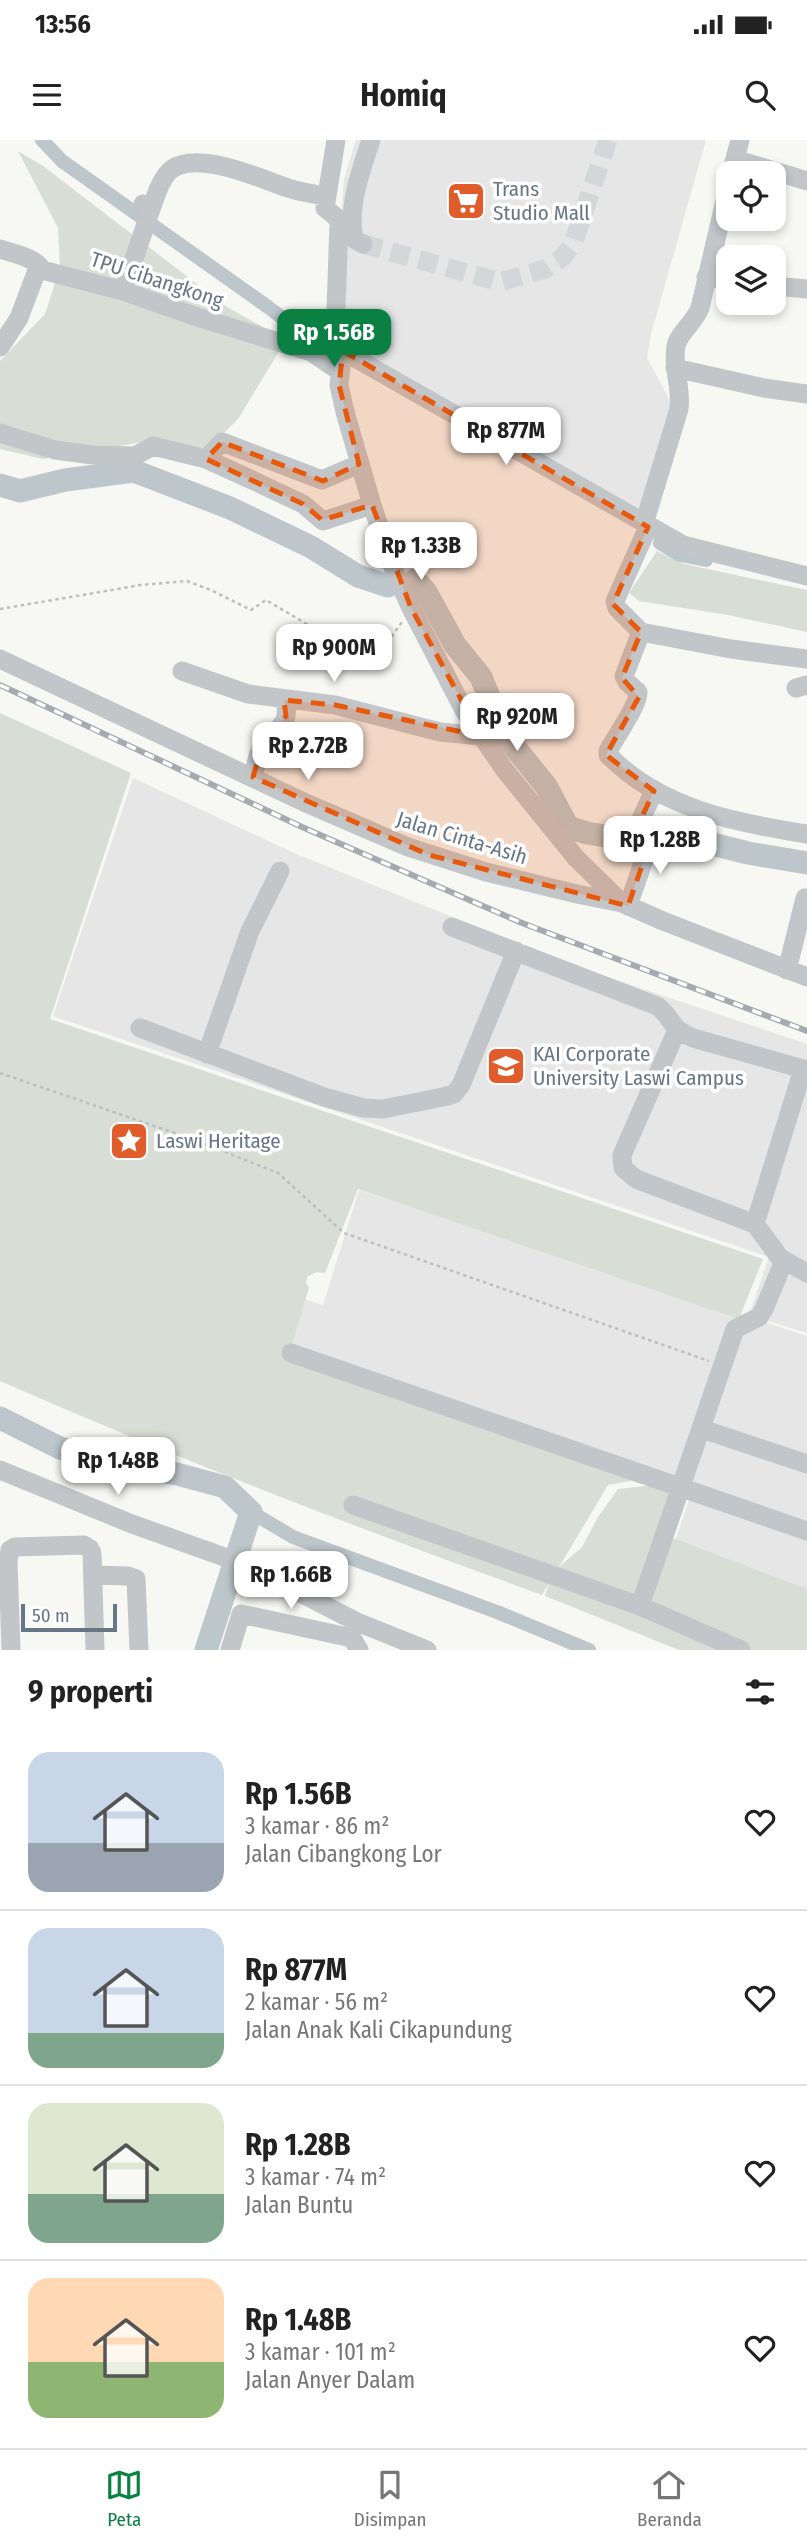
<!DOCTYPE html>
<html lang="id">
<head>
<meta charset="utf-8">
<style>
	body { margin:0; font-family:"Fira Sans Condensed",sans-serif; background:#f6f6f6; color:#222; height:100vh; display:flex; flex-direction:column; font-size:26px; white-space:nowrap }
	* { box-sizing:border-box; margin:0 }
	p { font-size:23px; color:#767676 }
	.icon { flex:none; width:38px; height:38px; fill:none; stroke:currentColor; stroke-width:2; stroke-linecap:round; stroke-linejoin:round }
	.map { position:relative; height:1510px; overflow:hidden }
	.sheet { display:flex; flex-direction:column; background:#fff; flex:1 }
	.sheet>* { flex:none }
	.controls { position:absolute; left:716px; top:21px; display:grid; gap:14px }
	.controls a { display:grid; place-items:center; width:70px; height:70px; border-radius:14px; background:#fff; box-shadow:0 4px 10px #0003; font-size:35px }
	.scale { position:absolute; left:21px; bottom:18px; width:96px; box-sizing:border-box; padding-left:7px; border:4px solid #667684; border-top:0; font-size:19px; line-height:24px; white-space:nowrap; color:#667684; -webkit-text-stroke:5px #fff; paint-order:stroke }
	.price { position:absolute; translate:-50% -60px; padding:0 16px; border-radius:14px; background:#fff; color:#222; font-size:23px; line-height:46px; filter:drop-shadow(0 2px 4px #0008) }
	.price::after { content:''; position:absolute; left:50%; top:42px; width:21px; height:16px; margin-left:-10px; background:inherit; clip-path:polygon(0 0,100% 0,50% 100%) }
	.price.current { background:#0b8043; color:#fff }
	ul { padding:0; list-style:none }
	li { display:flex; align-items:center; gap:21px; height:175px; padding:0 28px }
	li+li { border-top:2px solid #e0e0e0 }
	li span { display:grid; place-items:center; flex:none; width:196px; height:140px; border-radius:21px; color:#555 }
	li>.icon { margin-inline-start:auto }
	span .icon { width:84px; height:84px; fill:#fffc; stroke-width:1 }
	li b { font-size:30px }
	h2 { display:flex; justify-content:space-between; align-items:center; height:84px; padding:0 28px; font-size:30px }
	.status { display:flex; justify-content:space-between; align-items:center; height:49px; padding:0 35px; background:#fff; direction:ltr }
	.status svg { height:19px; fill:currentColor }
	header { display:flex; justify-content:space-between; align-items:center; height:91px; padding:0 28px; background:#fff; font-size:32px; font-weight:700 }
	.dock { display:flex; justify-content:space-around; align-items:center; height:98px; border-top:2px solid #e0e0e0; background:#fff; font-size:19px; color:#767676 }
	.dock a { display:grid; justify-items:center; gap:4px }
	.dock .current { color:#0b8043 }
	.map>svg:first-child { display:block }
	.built { fill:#e5e6e5 }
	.green { fill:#d8ded5 }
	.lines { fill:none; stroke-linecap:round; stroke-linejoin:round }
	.canal { stroke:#bcc6cb; stroke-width:14 }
	.river { stroke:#bcc6cb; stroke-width:23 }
	.minor-tunnel { stroke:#d3d7d8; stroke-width:19; stroke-dasharray:19 10; stroke-linecap:butt }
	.path { stroke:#bcbec0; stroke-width:2.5; stroke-dasharray:3.5 3.5; stroke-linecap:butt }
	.minor { stroke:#c2c6c9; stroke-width:19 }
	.rail-casing { stroke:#a5aab0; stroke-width:6 }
	.rail { stroke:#fff; stroke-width:3.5; stroke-dasharray:10; stroke-linecap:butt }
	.marked { fill:#e8590c; fill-opacity:0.2; stroke:#e8590c; stroke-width:5; stroke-dasharray:14 9; stroke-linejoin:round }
	.labels { text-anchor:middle; stroke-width:7; stroke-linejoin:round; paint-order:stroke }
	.poi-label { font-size:21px; fill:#667684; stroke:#fff; text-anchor:start }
	.street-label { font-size:21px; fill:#667684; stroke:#fff }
</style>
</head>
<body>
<div class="status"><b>13:56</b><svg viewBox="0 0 49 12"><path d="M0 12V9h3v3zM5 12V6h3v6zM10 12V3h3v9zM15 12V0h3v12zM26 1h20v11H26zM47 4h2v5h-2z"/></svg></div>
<header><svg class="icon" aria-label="menu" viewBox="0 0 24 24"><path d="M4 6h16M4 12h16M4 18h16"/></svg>Homiq<svg class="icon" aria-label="search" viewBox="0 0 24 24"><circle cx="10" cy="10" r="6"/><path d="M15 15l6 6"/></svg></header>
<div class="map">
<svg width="807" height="1510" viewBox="0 0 807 1510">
	<rect width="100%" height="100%" fill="#f7f7f4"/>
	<path class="built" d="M356 0H706L651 194 647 218 674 268 637 375 359 213 339 160 338 110 344 39Z
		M133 638 294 713 566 823 807 904V1193L749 1175 769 1117 53 876Z
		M359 1050 807 1196V1465L669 1418 690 1357 288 1216 304 1159 323 1165Z"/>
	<path class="green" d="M18 11 43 26 227 167 286 200 238 279 208 309 142 302 43 319 0 309V221L45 174 60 128 58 88Z
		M657 411 684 424 807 450V492L728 475 639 461 629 453Z
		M0 573 131 633 50 879 763 1119 739 1179 358 1049 325 1133 317 1132 308 1136 306 1142 309 1148 290 1211 647 1338 608 1345 559 1427 582 1407 598 1377 618 1349 654 1345 678 1355 670 1397 807 1449V1510H679L545 1456 549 1443 542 1455C360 1389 178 1319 0 1241Z"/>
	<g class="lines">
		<path class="canal" d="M42 0 62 21 268 167 330 214
			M660 403 680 415 706 420
			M251 1372 293 1397 497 1472 589 1510"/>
		<path class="river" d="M0 345 20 351 65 340 134 331 230 368 311 407 358 436 388 446
			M415 440 426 452 455 505 481 537 504 594 546 646 568 687 587 693 668 706 704 702 748 713 807 723
			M0 1278 60 1308 118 1324 177 1334 225 1347 251 1372 206 1510"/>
		<path class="minor-tunnel" d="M363 104 500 142 545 129 562 118 573 104 608 0"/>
		<path class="path" d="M0 469 141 445 187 441 211 450 251 470 266 460 373 523 402 482
			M0 933 198 1001 278 1033 344 1093 709 1221"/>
		<path class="minor" d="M336 0 325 68 336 77 339 83 335 199 343 211 683 405 807 436
			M735 19 807 41
			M731 33 740 0
			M150 72C155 59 160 38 172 29 199 10 261 39 288 48 300 52 313 54 325 56
			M363 104 354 99C347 66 361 31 371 0
			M0 109C14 114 36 117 43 131
			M706 137 728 140
			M774 146 807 149
			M123 151 150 72 143 64
			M0 207 19 178 36 133 42 130 123 151 197 177 311 212 339 231
			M343 211 339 245 345 272 372 365 395 433 411 468 465 572 504 629 576 718 621 762
			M675 228 764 248 807 254
			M0 293 55 310 93 315 135 316 153 306 206 319 250 339 303 364 323 381 372 365
			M206 319 222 302 322 340 359 324
			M644 384 679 269C682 248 672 228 676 206 678 194 694 183 700 168L728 48
			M648 387 615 461 617 468 641 492 731 509 807 519
			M641 492 624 536 627 542 638 552C639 564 615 598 608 611V615C661 669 736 683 807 694
			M0 519 306 663 408 707 486 732 577 754 622 763 663 781 807 837
			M182 531 248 554 335 565 440 592 480 596
			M796 548 807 545
			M253 637C256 627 257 612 264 604 275 588 293 584 284 560
			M628 766 645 717 641 698V679L654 651
			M452 787 657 866C675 879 667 887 693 898L807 930
			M787 830 805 758
			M140 888 324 957 364 968 383 969 443 957 454 954 461 945 516 811
			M677 890 622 1015 623 1028 636 1039 755 1084 780 1118 807 1133
			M207 914 250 791 280 731
			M755 1084 803 929
			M291 1213 807 1391
			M702 1289 807 1324
			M0 1330 132 1384 244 1424 357 1482 427 1510
			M353 1365 640 1466 741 1510
			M93 1435 128 1436 136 1439 139 1510
			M640 1466 735 1189 759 1177 764 1169 784 1121
			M11 1510 8 1421 10 1410 15 1407 84 1405 90 1409 92 1413 95 1510
			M230 1510 241 1474 352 1498 359 1510"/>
		<g class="rail-casing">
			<path id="rail" d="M0 545 302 687 522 783 807 891"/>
		</g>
		<use href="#rail" class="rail"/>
	</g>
	<path class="marked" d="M343 211 648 387 613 464 641 492 622 538 639 557 606 615 654 651 641 679 645 717 628 766 429 715 253 637 262 606 286 576 284 560 335 565 481 596 411 468 372 365 322 380 303 364 206 319 222 302 323 341 359 324 339 245Z"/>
	<defs>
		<g id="supermarket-square" transform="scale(2.0125)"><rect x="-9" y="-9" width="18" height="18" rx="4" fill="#e05c2b" stroke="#fff"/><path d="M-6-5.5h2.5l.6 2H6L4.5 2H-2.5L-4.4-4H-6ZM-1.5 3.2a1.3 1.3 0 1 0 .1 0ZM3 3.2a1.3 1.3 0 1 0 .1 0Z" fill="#fff"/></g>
		<g id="university-square" transform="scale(2.0125)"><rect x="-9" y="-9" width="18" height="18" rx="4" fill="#e05c2b" stroke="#fff"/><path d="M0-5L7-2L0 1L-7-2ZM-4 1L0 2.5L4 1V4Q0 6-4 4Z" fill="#fff"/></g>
		<g id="sight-square" transform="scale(2.0125)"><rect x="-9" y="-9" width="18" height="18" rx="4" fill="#e05c2b" stroke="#fff"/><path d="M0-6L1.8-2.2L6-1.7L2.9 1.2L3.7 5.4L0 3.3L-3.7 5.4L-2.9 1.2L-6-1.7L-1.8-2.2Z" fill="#fff"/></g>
	</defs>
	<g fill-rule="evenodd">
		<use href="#supermarket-square" x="466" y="61"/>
		<use href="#university-square" x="506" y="926"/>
		<use href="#sight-square" x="129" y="1001"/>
	</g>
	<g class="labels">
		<g class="poi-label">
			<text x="493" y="56">Trans<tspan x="493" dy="24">Studio Mall</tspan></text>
			<text x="533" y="921">KAI Corporate<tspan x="533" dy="24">University Laswi Campus</tspan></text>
			<text x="156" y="1008">Laswi Heritage</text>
		</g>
		<g class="street-label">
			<text transform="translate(157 140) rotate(18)" y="7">TPU Cibangkong</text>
			<text transform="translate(462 698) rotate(17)" y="7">Jalan Cinta-Asih</text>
		</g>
	</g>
</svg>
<div class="controls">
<a><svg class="icon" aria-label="locate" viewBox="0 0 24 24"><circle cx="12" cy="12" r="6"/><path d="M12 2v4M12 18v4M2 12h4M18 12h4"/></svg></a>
<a><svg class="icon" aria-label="layers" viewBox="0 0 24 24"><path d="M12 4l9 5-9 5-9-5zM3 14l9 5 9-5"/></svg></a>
</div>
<div class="scale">50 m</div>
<b class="price current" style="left:334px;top:229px">Rp 1.56B</b>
<b class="price" style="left:506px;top:327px">Rp 877M</b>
<b class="price" style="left:421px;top:442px">Rp 1.33B</b>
<b class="price" style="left:334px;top:544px">Rp 900M</b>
<b class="price" style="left:517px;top:613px">Rp 920M</b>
<b class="price" style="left:308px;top:642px">Rp 2.72B</b>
<b class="price" style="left:660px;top:736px">Rp 1.28B</b>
<b class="price" style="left:118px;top:1357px">Rp 1.48B</b>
<b class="price" style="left:291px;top:1471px">Rp 1.66B</b>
</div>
<section class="sheet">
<h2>9 properti<svg class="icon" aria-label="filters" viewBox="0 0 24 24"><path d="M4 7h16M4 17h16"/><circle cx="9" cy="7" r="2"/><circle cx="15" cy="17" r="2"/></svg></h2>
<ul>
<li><span style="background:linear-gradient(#c9d6e8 65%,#9aa5b1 0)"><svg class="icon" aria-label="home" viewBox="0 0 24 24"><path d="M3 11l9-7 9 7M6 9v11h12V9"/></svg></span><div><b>Rp 1.56B</b><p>3 kamar · 86 m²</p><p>Jalan Cibangkong Lor</p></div><svg class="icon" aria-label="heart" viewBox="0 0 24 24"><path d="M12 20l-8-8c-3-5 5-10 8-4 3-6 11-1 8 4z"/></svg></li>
<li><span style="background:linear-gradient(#c9d6e8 75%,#7fa58c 0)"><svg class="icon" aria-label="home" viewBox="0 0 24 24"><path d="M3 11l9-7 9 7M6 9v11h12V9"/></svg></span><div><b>Rp 877M</b><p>2 kamar · 56 m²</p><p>Jalan Anak Kali Cikapundung</p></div><svg class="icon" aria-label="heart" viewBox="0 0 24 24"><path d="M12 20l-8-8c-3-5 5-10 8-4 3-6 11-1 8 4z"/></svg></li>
<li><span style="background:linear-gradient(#dfe7d0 65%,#7fa58c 0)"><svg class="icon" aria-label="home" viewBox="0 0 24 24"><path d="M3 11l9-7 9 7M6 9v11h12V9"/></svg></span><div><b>Rp 1.28B</b><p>3 kamar · 74 m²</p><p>Jalan Buntu</p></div><svg class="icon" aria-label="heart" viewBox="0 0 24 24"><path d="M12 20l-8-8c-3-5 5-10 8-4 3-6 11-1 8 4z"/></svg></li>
<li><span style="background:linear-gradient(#ffd9b3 60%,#8fb573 0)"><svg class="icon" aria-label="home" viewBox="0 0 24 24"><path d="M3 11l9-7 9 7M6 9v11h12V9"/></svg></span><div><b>Rp 1.48B</b><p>3 kamar · 101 m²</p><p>Jalan Anyer Dalam</p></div><svg class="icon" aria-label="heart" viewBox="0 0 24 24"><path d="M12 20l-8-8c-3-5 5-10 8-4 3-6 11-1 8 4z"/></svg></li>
</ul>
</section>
<nav class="dock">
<a class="current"><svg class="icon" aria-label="map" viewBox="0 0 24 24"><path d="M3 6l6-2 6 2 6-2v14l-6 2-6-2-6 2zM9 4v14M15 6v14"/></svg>Peta</a>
<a><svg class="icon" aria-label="saved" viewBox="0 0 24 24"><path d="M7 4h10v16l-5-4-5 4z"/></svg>Disimpan</a>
<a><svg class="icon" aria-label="home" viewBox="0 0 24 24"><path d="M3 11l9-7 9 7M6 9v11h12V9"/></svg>Beranda</a>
</nav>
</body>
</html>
